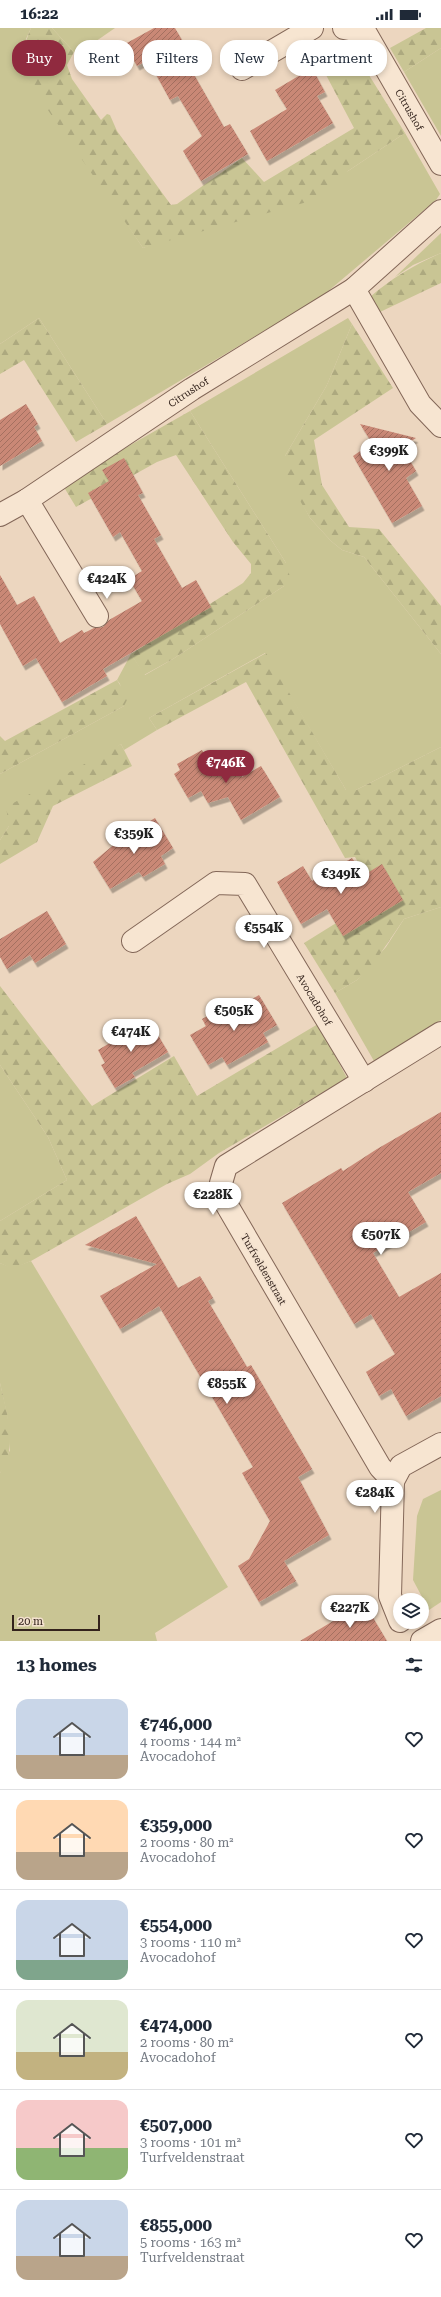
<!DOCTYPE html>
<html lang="en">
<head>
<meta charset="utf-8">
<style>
	body { margin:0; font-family:"Roboto Serif",serif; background:#f2f2f3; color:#1f2937; height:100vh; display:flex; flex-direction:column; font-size:15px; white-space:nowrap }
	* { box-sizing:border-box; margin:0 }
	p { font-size:13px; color:#747a83 }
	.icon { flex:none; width:22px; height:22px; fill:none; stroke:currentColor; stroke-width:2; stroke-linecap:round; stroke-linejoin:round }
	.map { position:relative; height:1613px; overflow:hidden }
	.side { display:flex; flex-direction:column; background:#fff; flex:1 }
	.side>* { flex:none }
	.top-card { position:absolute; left:12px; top:12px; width:417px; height:36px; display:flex; gap:8px }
	.controls { position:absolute; left:393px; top:1565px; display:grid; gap:8px }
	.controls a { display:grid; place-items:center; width:36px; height:36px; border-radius:50%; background:#fff; box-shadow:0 2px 6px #0003; font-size:20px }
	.scale { position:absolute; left:12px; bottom:10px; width:88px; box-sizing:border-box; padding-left:4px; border:2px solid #33231c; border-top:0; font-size:11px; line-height:14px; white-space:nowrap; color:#33231c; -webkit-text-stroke:3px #f3e1ce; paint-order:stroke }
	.price { position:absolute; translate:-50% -34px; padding:0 9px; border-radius:14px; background:#fff; color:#222; font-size:13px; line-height:26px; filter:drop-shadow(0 1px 2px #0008) }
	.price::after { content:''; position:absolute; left:50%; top:24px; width:12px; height:9px; margin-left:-6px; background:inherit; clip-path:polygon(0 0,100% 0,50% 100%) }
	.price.current { background:#902a3f; color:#fff }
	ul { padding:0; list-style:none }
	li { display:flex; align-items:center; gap:12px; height:100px; padding:0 16px }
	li+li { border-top:1px solid #e0e1e3 }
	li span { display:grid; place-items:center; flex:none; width:112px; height:80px; border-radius:12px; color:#555 }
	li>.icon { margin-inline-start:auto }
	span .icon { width:48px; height:48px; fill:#fffc; stroke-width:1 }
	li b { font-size:17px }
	h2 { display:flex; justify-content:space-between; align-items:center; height:48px; padding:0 16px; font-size:17px }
	.tag { padding:0 14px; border-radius:16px; background:#fff; box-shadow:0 2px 6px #0003; font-size:14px; line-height:36px }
	.tag.current { background:#902a3f; color:#fff }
	.status { display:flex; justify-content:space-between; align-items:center; height:28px; padding:0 20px; background:#fff; direction:ltr }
	.status svg { height:11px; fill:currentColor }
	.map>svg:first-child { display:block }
	.green { fill:#c9c594 }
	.forest { fill:url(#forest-firs) }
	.building { fill:url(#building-hatch); filter:url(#shadow) }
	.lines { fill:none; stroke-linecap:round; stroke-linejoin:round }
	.minor-casing { stroke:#836758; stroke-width:24 }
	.minor { stroke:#f7e5d1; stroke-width:22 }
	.labels { text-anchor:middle; stroke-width:3; stroke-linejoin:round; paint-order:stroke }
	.street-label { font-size:10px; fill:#33231c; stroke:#f3e1ce }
</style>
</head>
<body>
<div class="status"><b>16:22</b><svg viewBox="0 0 49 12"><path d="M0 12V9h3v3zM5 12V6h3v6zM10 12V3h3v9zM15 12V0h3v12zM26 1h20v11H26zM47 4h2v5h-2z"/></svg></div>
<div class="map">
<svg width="441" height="1613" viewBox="0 0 441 1613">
	<defs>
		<pattern id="forest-firs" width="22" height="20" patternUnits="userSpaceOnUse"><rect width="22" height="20" fill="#c9c594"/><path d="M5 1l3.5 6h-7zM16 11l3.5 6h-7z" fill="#ada97f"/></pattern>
		<pattern id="building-hatch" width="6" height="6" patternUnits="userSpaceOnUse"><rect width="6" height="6" fill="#c98876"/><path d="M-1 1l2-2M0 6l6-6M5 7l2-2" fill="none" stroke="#a46f60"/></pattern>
		<filter id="shadow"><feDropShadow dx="2.5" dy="4.5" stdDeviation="0" flood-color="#0004"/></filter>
	</defs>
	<rect width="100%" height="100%" fill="#ecd6bf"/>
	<path class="green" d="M0 0H31L26 11 99 154 143 220 348 143 405 105 440 166 436 172 320 270 107 396 39 290 0 316Z
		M52 0H115L89 18 74 24Z
		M441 20V108L404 44Z
		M441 205V225L413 237 395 249Z
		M348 290 352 296 327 357 285 428 301 473 310 490 331 513 342 522 364 529 441 626V719L356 762H346L265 625 149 690 157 702 124 722 121 716 9 798 0 812V746L124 678 120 656 117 652 131 626 145 647 173 631 284 558 286 535 190 383Z
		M441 879V992L374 1033 335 965 357 952 386 919 404 891Z
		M0 1037 48 1109 67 1152 0 1193Z
		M31 1233 228 1559 155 1605 157 1613H0V1445L10 1422 7 1387 0 1355V1235L12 1240Z
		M441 1462V1574L429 1582 413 1552 417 1488 423 1471Z"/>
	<path class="forest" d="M31 0H52L74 24 67 37 72 51 101 92 107 86 110 87 117 103 171 177 177 176 242 130 264 154 354 100 316 28 327 22 337 40 359 31 405 105 348 143 307 174 143 220 41 72C29 48 18 26 31 0Z
		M426 0H441V20L404 44 390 20Z
		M441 225V255L380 284 370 269C392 250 414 237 441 225Z
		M39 290 107 396 76 414 24 332 0 346V316Z
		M352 296 393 360 314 412 322 457 349 499 379 501 441 578V626L364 529 342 522 331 513 310 490 287 450 285 441V428L327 357Z
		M190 383 286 535 290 549 284 558 173 631 144 647 131 626 243 555 251 545V536L233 514 176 427 157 434 76 479 62 456Z
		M266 625 346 762H356L441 719V879L404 891 374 935 357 952 335 965 304 915 378 869 355 829 345 830 246 654 157 702 149 690Z
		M117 652 128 670 124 678 0 746V708L5 713Z
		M121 716 132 738 53 778 37 814 0 836V812L9 798 6 779Z
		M0 958 92 1078 174 1028 197 1068 318 996 347 1050 219 1125 190 1146 167 1156 31 1233 12 1241 0 1235V1193L67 1152 48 1109 0 1037Z
		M0 1355C6 1382 19 1420 0 1445Z"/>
	<path class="building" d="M154 0H175L186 19 180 22 224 99 230 96 248 126 201 153 183 123 202 108 178 68 170 72 148 32 137 38 125 16Z
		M312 40 325 64 317 68 333 95 267 133 250 103 287 81 275 62Z
		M26 376 38 396 34 399 42 413 0 438V392Z
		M360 396 416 410 402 419 416 443 406 450 422 478 392 495 353 428 372 415Z
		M124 430 143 465 138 467 161 507 154 511 182 560 196 552 211 579 103 641 107 648 62 674 36 630 23 638 0 596V547L17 577 34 568 60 615 82 602 84 605 94 600 103 599 109 592 142 573 129 551 142 543 120 504 113 509 88 465 109 453 102 442Z
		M202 722 211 738 230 727 242 749 261 738 280 769 241 792 228 769 208 775 201 763 188 770 174 746 180 742 177 736Z
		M155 790 173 820 161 828 165 836 143 849 139 844 110 861 93 834 122 810Z
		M352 830 364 847 382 836 403 872 343 908 327 881 301 896 277 854 303 838 312 853Z
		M47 883 66 916 35 935 30 927 7 941 0 929V911Z
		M259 967 277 997 263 1005 268 1014 227 1037 222 1029 208 1037 190 1007 206 998 202 991 226 978 230 984Z
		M149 992 168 1024 132 1045 135 1049 115 1060 101 1037 105 1035 98 1022Z
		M441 1084V1145L408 1164 426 1194 373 1225 399 1269 441 1245V1368L406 1388 391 1361 379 1368 366 1344 395 1326 371 1286 354 1296 282 1175 341 1140 343 1143 377 1121Z
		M136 1188 178 1260 200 1248 213 1270 208 1273 247 1339 251 1337 312 1441 298 1449 329 1507 284 1533 296 1553 259 1574 238 1538 249 1531 270 1493 242 1445 253 1439 159 1278 120 1301 100 1268 157 1236 85 1217Z
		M366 1578 387 1613H300L348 1584 351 1588Z"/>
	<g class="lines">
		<g class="minor-casing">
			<g id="minor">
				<path id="s1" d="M344 0 365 4 441 136"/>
				<path d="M242 41 312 0"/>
				<path d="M354 261 420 376 441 398"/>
				<path d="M27 472 97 588"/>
				<path id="s2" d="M0 487 27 472 192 361 354 261 441 183"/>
				<path id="s3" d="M133 913 216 855 245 856 364 1053"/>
				<path d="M393 1453 380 1439 221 1167V1155L226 1138 441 1005"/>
				<path d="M400 1593 390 1568 393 1453 401 1438 441 1416"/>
				<path d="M422 1613 441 1602"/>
			</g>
		</g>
		<use href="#minor" class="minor"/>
	</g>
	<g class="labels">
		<g class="street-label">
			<text dy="4" stroke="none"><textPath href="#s1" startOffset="111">Citrushof</textPath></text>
			<text dy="4" stroke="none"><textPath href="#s2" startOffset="225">Citrushof</textPath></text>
			<text dy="4" stroke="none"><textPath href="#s3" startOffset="265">Avocadohof</textPath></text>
			<text transform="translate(264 1241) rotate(60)" y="4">Turfveldenstraat</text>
		</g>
	</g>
</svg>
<div class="controls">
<a><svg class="icon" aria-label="layers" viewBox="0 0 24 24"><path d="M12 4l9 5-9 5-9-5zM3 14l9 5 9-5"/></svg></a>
</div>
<div class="scale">20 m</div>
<b class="price" style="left:389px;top:444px">€399K</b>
<b class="price" style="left:107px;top:572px">€424K</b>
<b class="price current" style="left:226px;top:756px">€746K</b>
<b class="price" style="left:134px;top:827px">€359K</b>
<b class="price" style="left:341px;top:867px">€349K</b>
<b class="price" style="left:264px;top:921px">€554K</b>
<b class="price" style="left:234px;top:1004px">€505K</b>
<b class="price" style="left:131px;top:1025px">€474K</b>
<b class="price" style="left:213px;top:1188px">€228K</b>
<b class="price" style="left:381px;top:1228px">€507K</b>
<b class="price" style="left:227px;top:1377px">€855K</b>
<b class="price" style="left:375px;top:1486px">€284K</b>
<b class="price" style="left:350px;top:1601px">€227K</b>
<div class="top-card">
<a class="tag current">Buy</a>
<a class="tag">Rent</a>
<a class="tag">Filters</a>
<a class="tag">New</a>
<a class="tag">Apartment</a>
</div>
</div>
<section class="side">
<h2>13 homes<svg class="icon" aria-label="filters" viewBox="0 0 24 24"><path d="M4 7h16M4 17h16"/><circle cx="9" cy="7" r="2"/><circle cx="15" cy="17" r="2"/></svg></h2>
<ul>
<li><span style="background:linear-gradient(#c9d6e8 70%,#b9a48a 0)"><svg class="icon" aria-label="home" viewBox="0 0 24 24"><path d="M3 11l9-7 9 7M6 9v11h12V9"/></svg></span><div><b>€746,000</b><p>4 rooms · 144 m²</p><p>Avocadohof</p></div><svg class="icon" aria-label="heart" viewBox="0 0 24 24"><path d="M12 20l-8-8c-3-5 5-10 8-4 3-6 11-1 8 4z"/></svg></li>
<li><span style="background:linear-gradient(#ffd9b3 65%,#b9a48a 0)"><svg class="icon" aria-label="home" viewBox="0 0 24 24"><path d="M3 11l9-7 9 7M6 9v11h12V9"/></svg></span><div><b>€359,000</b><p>2 rooms · 80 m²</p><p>Avocadohof</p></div><svg class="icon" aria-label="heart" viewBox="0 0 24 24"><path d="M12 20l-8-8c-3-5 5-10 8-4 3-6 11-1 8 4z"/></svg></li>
<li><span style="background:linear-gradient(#c9d6e8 75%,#7fa58c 0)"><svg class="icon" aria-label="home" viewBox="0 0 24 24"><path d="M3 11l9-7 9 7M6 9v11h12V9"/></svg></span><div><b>€554,000</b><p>3 rooms · 110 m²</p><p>Avocadohof</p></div><svg class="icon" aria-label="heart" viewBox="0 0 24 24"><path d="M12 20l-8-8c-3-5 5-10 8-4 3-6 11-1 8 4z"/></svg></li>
<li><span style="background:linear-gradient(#dfe7d0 65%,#c2b280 0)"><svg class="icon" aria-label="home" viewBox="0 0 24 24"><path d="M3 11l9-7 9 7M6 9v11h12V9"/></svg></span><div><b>€474,000</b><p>2 rooms · 80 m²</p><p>Avocadohof</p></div><svg class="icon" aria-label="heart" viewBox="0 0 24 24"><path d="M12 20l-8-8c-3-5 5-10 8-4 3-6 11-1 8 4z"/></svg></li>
<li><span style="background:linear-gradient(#f6c9c9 60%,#8fb573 0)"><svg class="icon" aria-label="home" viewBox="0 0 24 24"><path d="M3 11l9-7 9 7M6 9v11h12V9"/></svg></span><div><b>€507,000</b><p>3 rooms · 101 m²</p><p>Turfveldenstraat</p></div><svg class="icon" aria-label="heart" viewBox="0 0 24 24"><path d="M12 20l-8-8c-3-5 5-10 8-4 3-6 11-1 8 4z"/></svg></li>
<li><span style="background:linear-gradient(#c9d6e8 70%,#b9a48a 0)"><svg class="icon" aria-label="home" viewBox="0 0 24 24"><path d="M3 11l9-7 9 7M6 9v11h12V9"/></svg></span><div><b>€855,000</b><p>5 rooms · 163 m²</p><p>Turfveldenstraat</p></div><svg class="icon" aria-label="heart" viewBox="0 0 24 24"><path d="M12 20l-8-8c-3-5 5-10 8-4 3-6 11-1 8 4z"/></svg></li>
</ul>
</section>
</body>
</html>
